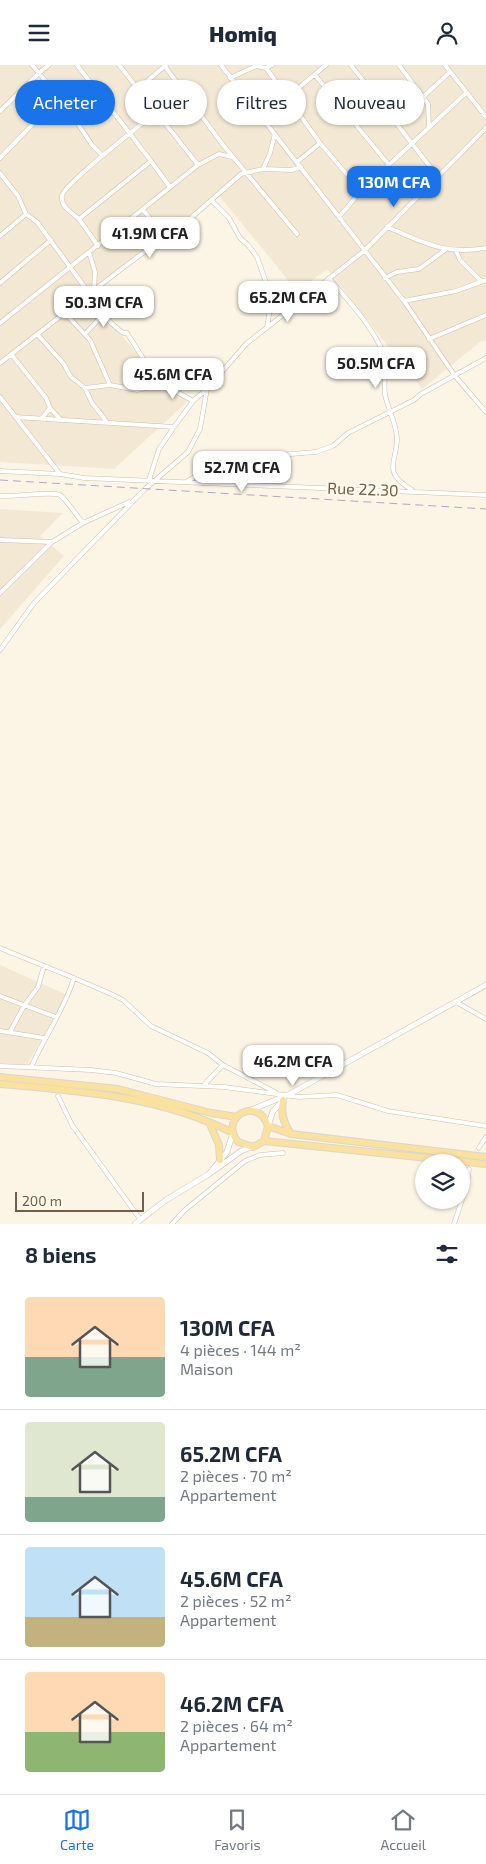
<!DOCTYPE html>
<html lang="fr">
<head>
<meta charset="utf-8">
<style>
	body { margin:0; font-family:"Exo 2",sans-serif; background:#f6f6f7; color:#1f2937; height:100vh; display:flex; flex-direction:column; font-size:19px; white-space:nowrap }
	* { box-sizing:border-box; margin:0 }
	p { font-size:16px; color:#747a83 }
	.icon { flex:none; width:28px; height:28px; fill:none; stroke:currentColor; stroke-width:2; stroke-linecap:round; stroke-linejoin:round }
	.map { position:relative; height:1159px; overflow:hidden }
	.details { display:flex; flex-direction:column; background:#fff; flex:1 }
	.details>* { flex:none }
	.hud { position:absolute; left:15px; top:15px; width:456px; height:45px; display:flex; gap:10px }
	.fabs { position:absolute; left:415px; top:1089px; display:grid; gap:10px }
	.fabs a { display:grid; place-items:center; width:55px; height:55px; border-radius:50%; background:#fff; box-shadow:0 1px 4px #0004; font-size:25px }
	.scale { position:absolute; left:15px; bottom:12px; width:129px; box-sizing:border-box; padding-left:5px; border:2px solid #745e4a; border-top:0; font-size:14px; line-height:18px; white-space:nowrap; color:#745e4a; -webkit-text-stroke:4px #fff9eb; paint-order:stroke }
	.price { position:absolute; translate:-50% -42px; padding:0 11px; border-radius:10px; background:#fff; color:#222; font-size:16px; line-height:32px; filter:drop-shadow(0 1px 2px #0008) }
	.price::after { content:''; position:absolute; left:50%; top:30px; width:15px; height:11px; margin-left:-8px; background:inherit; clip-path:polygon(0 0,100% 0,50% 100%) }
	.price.active { background:#1a73e8; color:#fff }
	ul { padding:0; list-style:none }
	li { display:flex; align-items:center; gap:15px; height:125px; padding:0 25px }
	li+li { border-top:1px solid #e0e1e3 }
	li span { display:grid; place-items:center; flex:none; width:140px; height:100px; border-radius:5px; color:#555 }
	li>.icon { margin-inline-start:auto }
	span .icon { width:60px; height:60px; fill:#fffc; stroke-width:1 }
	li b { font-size:21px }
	h2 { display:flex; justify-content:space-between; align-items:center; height:60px; padding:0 25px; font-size:21px }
	.pill { padding:0 18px; border-radius:22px; background:#fff; box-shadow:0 1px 4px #0004; font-size:18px; line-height:45px }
	.pill.active { background:#1a73e8; color:#fff }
	header { display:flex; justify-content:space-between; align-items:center; height:65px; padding:0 25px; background:#fff; font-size:22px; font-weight:800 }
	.tab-bar { display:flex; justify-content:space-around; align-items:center; height:70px; border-top:1px solid #e0e1e3; background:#fff; font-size:14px; color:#747a83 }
	.tab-bar a { display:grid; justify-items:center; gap:2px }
	.tab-bar .active { color:#1a73e8 }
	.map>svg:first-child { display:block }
	.residential { fill:#f3e8d3 }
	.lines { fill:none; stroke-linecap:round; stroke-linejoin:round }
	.minor-casing { stroke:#cdbeab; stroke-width:5 }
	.tertiary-casing { stroke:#cdbeab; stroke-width:6 }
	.primary-casing { stroke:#dbd5d0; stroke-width:8 }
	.minor { stroke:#fff; stroke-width:4 }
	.tertiary { stroke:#fff; stroke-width:5 }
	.primary { stroke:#fae19e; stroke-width:6 }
	.rail { stroke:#b9a3c5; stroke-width:1; stroke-dasharray:8 5; stroke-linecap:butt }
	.labels { text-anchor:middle; stroke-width:4.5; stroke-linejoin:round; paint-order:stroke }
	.street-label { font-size:16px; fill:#745e4a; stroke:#fff9eb }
</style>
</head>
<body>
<header><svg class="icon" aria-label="menu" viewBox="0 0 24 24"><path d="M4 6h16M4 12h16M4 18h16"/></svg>Homiq<svg class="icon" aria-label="person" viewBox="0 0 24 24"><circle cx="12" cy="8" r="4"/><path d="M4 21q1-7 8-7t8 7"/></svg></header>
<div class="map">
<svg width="486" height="1159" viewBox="0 0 486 1159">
	<rect width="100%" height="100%" fill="#fcf5e5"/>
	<path class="residential" d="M0 0H486V275L480 277 422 324 327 204 297 226 217 128 89 232 170 328 183 331 188 336 114 404 0 397Z
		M0 444 63 448 40 471 64 491 0 564Z
		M0 900 67 930 27 1000 0 998Z"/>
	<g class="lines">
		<g class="minor-casing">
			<path id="minor" d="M32 0 39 8 49 0
				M77 0 151 96
				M164 0 223 80 297 169
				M221 0 404 236 455 311 486 347
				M351 0 438 112
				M399 0 428 39 429 63
				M445 0 486 52
				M266 3 320 78
				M315 10 389 100
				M230 13 256 1 266 3 272 0
				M139 23 166 0
				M423 32 450 7
				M68 44 92 80 103 91
				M0 46 39 8 68 44 80 45 101 31
				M260 51 272 45 326 0
				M0 93 58 33
				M297 97 320 78 361 126
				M198 100 219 89 232 92
				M263 104 270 88 275 69
				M0 108 18 131 26 149
				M170 122 151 96 79 154C72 148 60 141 62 131 64 117 163 44 182 25
				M212 136 229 153 240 173 248 180 257 192 268 223 270 244 267 262
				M143 145 165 171
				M339 152 361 126 466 28
				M79 154 98 181
				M387 162C425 178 444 190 486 183
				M0 171 26 149 37 157 111 258 123 268H127L160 320 137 325 110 320
				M456 186 460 195 481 216
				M329 213C347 234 372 261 383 287 388 299 383 316 385 329 387 342 396 357 397 373 397 398 381 406 412 425
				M385 213 397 207 419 204 445 185
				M0 218 51 175
				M94 225 95 207 89 187 198 100 119 0
				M404 236 456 226 486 215
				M65 248 90 275 110 320 85 323
				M0 258 89 187
				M37 269 63 298 71 312 85 323 92 338 106 356
				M85 269 98 255 101 244
				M429 274 486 250
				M11 289 46 333 50 343 42 353
				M0 298 124 202 192 152 241 109 263 104 292 105 301 102
				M160 320 177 327 193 336
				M0 332 60 409
				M50 343 60 354
				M15 352 174 362
				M0 406 60 409 84 413 486 430
				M149 415 159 384 174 362 193 336 207 324 246 279 364 186 486 63
				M186 417 208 404 253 392 316 387 333 381 348 368 414 335 421 329 486 293
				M0 431C13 432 52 426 60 430 65 433 77 451 83 458
				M0 475 52 477
				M0 528 52 477 83 458 129 437
				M0 585 34 538 145 424 188 387 200 364 207 324
				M0 883 74 913C65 943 44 973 31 1002
				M74 913 111 929 123 935 151 961 208 988 223 1000 275 1027
				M0 931 56 952
				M456 937 486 954
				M0 966 44 973
				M10 967 24 941 38 922 44 901
				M0 1001 91 1005 116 1008 156 1019 224 1022 299 1032 337 1030 388 1046 486 1061
				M203 1021 223 1000
				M58 1031 72 1060 140 1154
				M479 1083 486 1072
				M172 1159 185 1145 245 1096 260 1090 283 1088
				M454 1159 467 1120 469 1104"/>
		</g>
		<g class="tertiary-casing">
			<path id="tertiary" d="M288 1030 486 920
				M251 1045 285 1031
				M268 1061 273 1046 284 1035
				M233 1068 227 1087 209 1109 241 1086 252 1082
				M135 1159 166 1135 209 1109"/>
		</g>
		<g class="primary-casing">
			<path id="primary" d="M0 1012 118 1024 211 1048 237 1052
				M0 1019C79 1026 160 1031 233 1068
				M283 1035C281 1049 283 1057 291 1069
				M209 1057 219 1080 220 1095
				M268 1061 264 1076 253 1082 238 1077C218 1052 258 1030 268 1061L291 1069 486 1092
				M264 1076 486 1099"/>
		</g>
		<use href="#minor" class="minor"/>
		<use href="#tertiary" class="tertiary"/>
		<use href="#primary" class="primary"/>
		<path class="rail" d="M0 415 486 444"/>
	</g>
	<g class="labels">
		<g class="street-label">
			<text transform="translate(363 424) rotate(2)" y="6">Rue 22.30</text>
		</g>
	</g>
</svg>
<div class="fabs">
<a><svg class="icon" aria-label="layers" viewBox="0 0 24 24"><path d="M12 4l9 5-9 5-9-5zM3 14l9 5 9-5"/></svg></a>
</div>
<div class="scale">200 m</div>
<b class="price active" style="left:394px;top:143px">130M CFA</b>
<b class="price" style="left:150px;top:194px">41.9M CFA</b>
<b class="price" style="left:288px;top:258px">65.2M CFA</b>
<b class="price" style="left:104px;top:263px">50.3M CFA</b>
<b class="price" style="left:376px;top:324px">50.5M CFA</b>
<b class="price" style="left:173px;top:335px">45.6M CFA</b>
<b class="price" style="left:242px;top:428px">52.7M CFA</b>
<b class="price" style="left:293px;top:1022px">46.2M CFA</b>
<div class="hud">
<a class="pill active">Acheter</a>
<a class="pill">Louer</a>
<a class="pill">Filtres</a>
<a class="pill">Nouveau</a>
</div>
</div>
<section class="details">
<h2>8 biens<svg class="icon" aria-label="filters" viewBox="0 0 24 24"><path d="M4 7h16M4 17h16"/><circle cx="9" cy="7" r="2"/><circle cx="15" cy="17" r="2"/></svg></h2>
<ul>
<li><span style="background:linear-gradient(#ffd9b3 60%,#7fa58c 0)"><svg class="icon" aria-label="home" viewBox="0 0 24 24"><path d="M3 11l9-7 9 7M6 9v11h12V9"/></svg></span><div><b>130M CFA</b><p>4 pièces · 144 m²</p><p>Maison</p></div></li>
<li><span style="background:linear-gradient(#dfe7d0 75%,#7fa58c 0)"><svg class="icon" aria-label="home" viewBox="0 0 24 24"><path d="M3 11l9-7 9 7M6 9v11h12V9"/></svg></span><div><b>65.2M CFA</b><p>2 pièces · 70 m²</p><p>Appartement</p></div></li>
<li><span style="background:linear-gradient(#bfe0f5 70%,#c2b280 0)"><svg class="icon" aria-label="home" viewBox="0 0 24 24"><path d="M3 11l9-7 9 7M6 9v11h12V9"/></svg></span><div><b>45.6M CFA</b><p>2 pièces · 52 m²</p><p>Appartement</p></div></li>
<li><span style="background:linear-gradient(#ffd9b3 60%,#8fb573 0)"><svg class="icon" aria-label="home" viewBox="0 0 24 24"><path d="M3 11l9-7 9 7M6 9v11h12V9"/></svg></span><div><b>46.2M CFA</b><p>2 pièces · 64 m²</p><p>Appartement</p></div></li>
</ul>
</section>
<nav class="tab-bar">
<a class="active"><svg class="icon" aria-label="map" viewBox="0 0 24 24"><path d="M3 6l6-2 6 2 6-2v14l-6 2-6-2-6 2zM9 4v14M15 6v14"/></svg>Carte</a>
<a><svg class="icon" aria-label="saved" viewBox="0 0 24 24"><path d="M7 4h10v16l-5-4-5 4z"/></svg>Favoris</a>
<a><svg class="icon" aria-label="home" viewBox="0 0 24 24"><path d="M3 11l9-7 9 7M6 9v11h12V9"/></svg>Accueil</a>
</nav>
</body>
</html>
